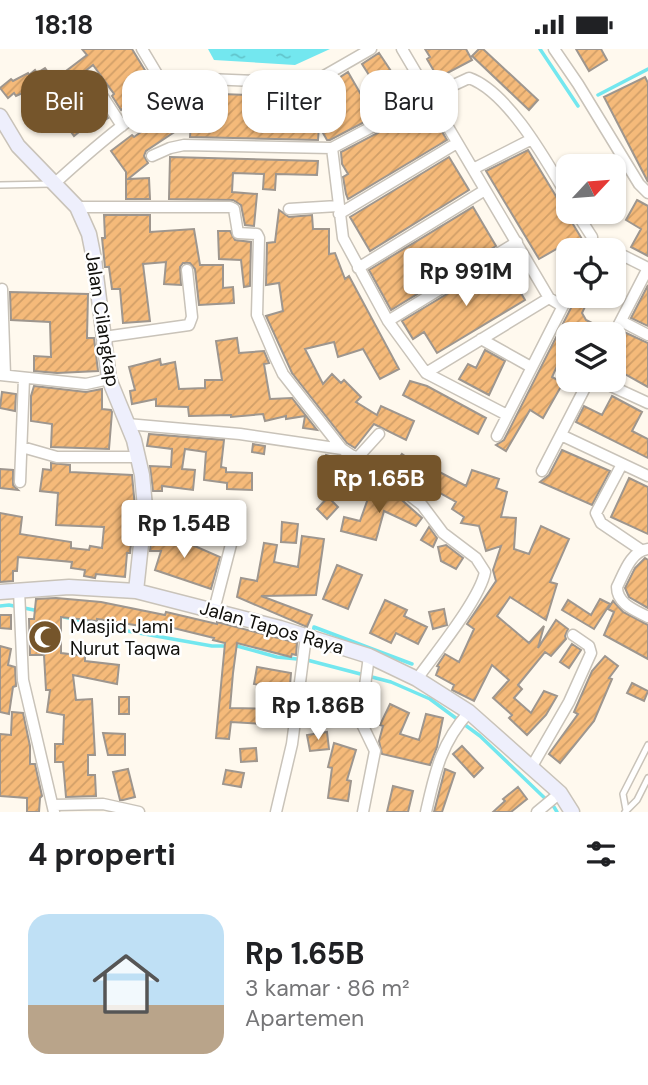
<!DOCTYPE html>
<html lang="id">
<head>
<meta charset="utf-8">
<style>
	body { margin:0; font-family:"DM Sans",sans-serif; background:#f2f2f2; color:#202124; height:100vh; display:flex; flex-direction:column; font-size:26px; white-space:nowrap }
	* { box-sizing:border-box; margin:0 }
	p { font-size:23px; color:#757577 }
	.icon { flex:none; width:38px; height:38px; fill:none; stroke:currentColor; stroke-width:2; stroke-linecap:round; stroke-linejoin:round }
	.map { position:relative; height:763px; overflow:hidden }
	.details { display:flex; flex-direction:column; background:#fff; flex:1 }
	.details>* { flex:none }
	.banner { position:absolute; left:21px; top:21px; width:607px; height:63px; display:flex; gap:14px }
	.needle { width:46px; rotate:64deg }
	.controls { position:absolute; left:556px; top:105px; display:grid; gap:14px }
	.controls a { display:grid; place-items:center; width:70px; height:70px; border-radius:14px; background:#fff; box-shadow:0 2px 5px #0004; font-size:35px }
	.price { position:absolute; translate:-50% -60px; padding:0 16px; border-radius:7px; background:#fff; color:#222; font-size:23px; line-height:46px; filter:drop-shadow(0 2px 4px #0008) }
	.price::after { content:''; position:absolute; left:50%; top:42px; width:21px; height:16px; margin-left:-10px; background:inherit; clip-path:polygon(0 0,100% 0,50% 100%) }
	.price.selected { background:#75552b; color:#fff }
	ul { padding:0; list-style:none }
	li { display:flex; align-items:center; gap:21px; height:175px; padding:0 28px }
	li span { display:grid; place-items:center; flex:none; width:196px; height:140px; border-radius:21px; color:#555 }
	li>.icon { margin-inline-start:auto }
	span .icon { width:84px; height:84px; fill:#fffc; stroke-width:1 }
	li b { font-size:30px }
	h2 { display:flex; justify-content:space-between; align-items:center; height:84px; padding:0 28px; font-size:30px }
	.chip { padding:0 24px; border-radius:21px; background:#fff; box-shadow:0 2px 5px #0004; font-size:24px; line-height:63px }
	.chip.selected { background:#75552b; color:#fff }
	.status { display:flex; justify-content:space-between; align-items:center; height:49px; padding:0 35px; background:#fff; direction:ltr }
	.status svg { height:19px; fill:currentColor }
	.map>svg:first-child { display:block }
	.water { fill:url(#water-ripples) }
	.lines { fill:none; stroke-linecap:round; stroke-linejoin:round }
	.stream { stroke:#73e7ef; stroke-width:3.5 }
	.building { fill:url(#building-hatch); stroke:#9e968e; stroke-width:2 }
	.lane-casing { stroke:#c9c3b9; stroke-width:8 }
	.street-casing { stroke:#c9c3b9; stroke-width:13 }
	.secondary-casing { stroke:#c9c3b9; stroke-width:17 }
	.lane { stroke:#fff; stroke-width:5 }
	.street { stroke:#fff; stroke-width:10 }
	.secondary { stroke:#eeeffc; stroke-width:14 }
	.labels { text-anchor:middle; stroke-width:5; stroke-linejoin:round; paint-order:stroke }
	.street-label { font-size:19px; fill:#11100c; stroke:#fff }
	.poi-label { font-size:19px; fill:#11100c; stroke:#fff; text-anchor:start }
</style>
</head>
<body>
<div class="status"><b>18:18</b><svg viewBox="0 0 49 12"><path d="M0 12V9h3v3zM5 12V6h3v6zM10 12V3h3v9zM15 12V0h3v12zM26 1h20v11H26zM47 4h2v5h-2z"/></svg></div>
<div class="map">
<svg width="648" height="763" viewBox="0 0 648 763">
	<defs>
		<pattern id="water-ripples" width="26" height="14" patternUnits="userSpaceOnUse" patternTransform="scale(1.75)"><rect width="26" height="14" fill="#73e7ef"/><path d="M2 4q2-2 4 0t4 0M15 11q2-2 4 0t4 0" fill="none" stroke="#62c5cc"/></pattern>
		<pattern id="building-hatch" width="6" height="6" patternUnits="userSpaceOnUse" patternTransform="scale(1.75)"><rect width="6" height="6" fill="#f5ba7a"/><path d="M-1 1l2-2M0 6l6-6M5 7l2-2" fill="none" stroke="#d19f68"/></pattern>
	</defs>
	<rect width="100%" height="100%" fill="#fff9ee"/>
	<path class="water" d="M208 0H330L295 16 214 11Z"/>
	<g class="lines">
		<path class="stream" d="M540 0 578 57
			M598 46 648 20
			M0 557 9 556 39 562
			M64 568 122 581 212 597H237L277 608 307 611 391 633 430 650 480 687 554 758 557 763
			M313 584 314 578 412 615"/>
	</g>
	<path class="building" d="M82 0H132L154 36 121 61 112 47 114 45 93 16 62 40V44L80 67 99 55 108 69 93 79 90 74 74 87 38 37 16 47 14 44 8 49 0 39 11 30 13 32 28 24 29 26 35 21 37 24 45 19 54 31 87 6Z
		M425 0H466L472 11 438 29 427 10 430 8Z
		M479 0H483L538 51 529 61 472 7Z
		M576 0H601L607 11 589 22Z
		M379 4 395 28 403 23 417 45 402 53 396 43 385 51 362 15Z
		M348 23 374 68 330 91H327L319 77 318 91 190 88 191 73 220 74 221 45 310 48V77L338 60 325 38Z
		M645 28 648 34V133L604 48Z
		M176 58 188 74 146 102 144 107 148 114 128 130 149 129 150 150H126V123L111 102 132 86 134 88Z
		M427 58 447 91 348 150 346 145 343 128 348 125 342 115 341 103Z
		M528 101 585 195 578 201H563L560 198 539 210 486 122Z
		M170 108 318 112 317 126 276 125 275 141 263 140 264 125 233 124 232 143 257 145 254 177 245 176 241 156 233 151 169 150Z
		M449 108 469 141 370 202 350 168Z
		M637 151 648 157V207L631 198 641 180 626 171Z
		M473 158 496 197 391 261 369 221Z
		M279 161 289 168 312 166 313 180H329V205L335 204 345 230 349 227 399 320 380 330 363 300 338 308 334 293 305 300 323 335 332 325 341 334 344 331 361 348 356 353 377 366 381 357 414 372 406 391 374 375 355 399 347 394 292 324 266 267 283 262 279 234 266 236 267 194 275 193Z
		M104 166H150V183L194 180 200 216H223V239L233 238 234 254 199 256 195 220 190 214H183L180 218 181 236 164 235 166 213 143 215 150 272 123 274 120 240H112L109 218H105L102 189H105Z
		M218 182H230L235 191 251 193 250 237 244 238 241 211 219 210Z
		M502 212 525 251 437 304 424 283 413 290 402 272Z
		M648 236V277L631 269Z
		M10 243 88 245 87 289H94L98 322 57 324 34 322V307L51 308 50 273 11 271Z
		M577 247H590L582 264 586 271 594 275 589 285H569V307L563 304 552 328 563 334 543 369 530 361 506 402 496 396 504 391Z
		M624 283 648 294V338L614 319V294Z
		M237 289 239 304 264 302 269 314 264 315 270 350 292 349 317 381 303 379 305 367 286 370V367L265 372 263 365 231 368V366L189 367 188 358 156 357V350L132 355 130 342 135 341 129 318 160 310 161 316 175 313 179 340 205 339V331H222L216 292Z
		M485 301 505 312 489 346 459 330 468 315 476 319Z
		M410 332 427 337 486 369 478 385 403 346Z
		M34 337 86 343 102 340V360L111 361 112 363 109 400 51 398 52 375 31 372V347Z
		M2 343 16 345 15 362 0 359Z
		M612 347 642 363 632 382 648 390V409L576 373 584 357 602 366Z
		M149 385 224 391 221 418 226 419V423L252 424V441L227 440V434L204 431 206 403 185 400 182 420 195 421 193 441 162 437V442H153L150 417 171 418 172 400 147 397Z
		M253 395 265 397 264 405 252 403Z
		M562 401 610 422 592 456 540 433 549 426Z
		M402 405 431 425 434 420 466 437 472 421 499 430 496 439 507 443 501 468 516 469 514 500 529 505 541 477 569 490 550 533 557 535 546 571 510 548 497 567 529 594 544 577 538 599 556 571 568 580 565 587 566 590 551 607 545 603 518 636 522 640 514 649 531 664 544 642 557 647 546 666 527 686 509 669 512 666 493 649 509 631 492 616 474 652 452 641 454 636 436 626 439 618 437 617 445 605 459 613 474 580 467 575 496 532 493 521 501 497 486 502 479 477 461 474 464 468 452 460 456 453 411 428 409 430 392 419Z
		M326 406 345 412 339 428 320 421Z
		M51 414 70 416V423L132 426 135 458 130 504H127L125 528 96 525 95 529 84 527 85 521 71 519 72 513 18 508 17 522H13V532L0 533V464L22 468 20 485 71 493V499L89 501 90 497 102 499 104 478 56 476 58 444 40 442 43 420 51 421Z
		M0 420 13 421V436L18 441 0 439Z
		M629 429 648 438V485L611 468Z
		M371 441 390 447 391 444 395 445 422 469 416 477 384 462 376 491 341 482 344 468 360 472Z
		M328 448 338 458 327 470 317 460Z
		M173 464 230 469V471L225 487 171 485Z
		M282 473 298 475 296 494 281 493Z
		M429 478 437 489 433 498 421 491Z
		M152 484H165L220 508 211 540 155 521 161 502H150Z
		M302 487 324 490 316 546 261 547 312 566 307 578 237 548 241 529 257 532 264 494 277 496 274 513 298 518Z
		M446 496 463 509 456 520 441 512 438 498Z
		M645 509 648 511V559L629 548 625 539 635 519Z
		M337 516 362 526 348 560 323 550Z
		M56 549 101 553 165 566 166 563 217 575V573L297 594 296 606 292 605 291 608 237 594 233 624 230 659 272 660V658H277V639L254 635 257 618 291 624 287 672 269 670 268 672H263V675L231 673 229 690 216 689 225 594 213 591 214 589 161 576 160 580 97 570V572L61 568V604L85 607V612L119 616 117 635 73 626 76 651 92 650 95 706H88V726H95L96 747 66 748 63 713H55V695H63L64 666 47 663 50 641H46L44 606H30L29 570H34L36 550Z
		M600 550 610 555 594 580 562 561 568 551 591 566Z
		M385 551 407 561 404 567 427 578 418 595 396 584 391 594 370 584Z
		M613 552 623 563 648 576V610L604 586 614 563 608 560Z
		M444 560 447 576 433 580 429 563Z
		M0 566H11V580L0 579Z
		M572 595 581 601 569 619 560 613Z
		M0 597 11 600 8 616 15 618 16 637 13 638 9 665 0 663Z
		M605 607 618 617 609 629 612 630 594 672 560 714 549 705 578 665 574 663 592 622Z
		M632 634 648 642 644 652 627 644Z
		M119 648H129V665H119Z
		M390 655 409 664 400 685 419 691 426 665 443 669 437 698 430 716 382 705 379 692 383 677 380 676Z
		M12 663 23 664 30 697V715H35L42 747 40 749 39 763H27V749L0 747V685L11 686Z
		M327 683 329 700 310 702 307 686Z
		M103 684 125 685V706H108Z
		M334 694 356 701 347 731 351 732 348 752 328 749 332 719 328 718Z
		M462 697 483 719 474 728 453 705Z
		M256 699 257 712 241 713 240 700Z
		M128 720 135 748 123 751H120L113 723Z
		M445 720 455 724 442 763H434Z
		M226 721 244 724 241 738 223 735Z
		M393 737 413 742 408 763H387Z
		M518 738 527 750 511 763H493L505 752 503 750Z"/>
	<g class="lines">
		<g class="lane-casing">
			<path id="lane" d="M0 136 51 135
				M626 761 623 745 648 696
				M625 763 637 751 648 729"/>
		</g>
		<g class="street-casing">
			<path id="street" d="M142 0 169 45
				M402 0 549 249 562 257
				M554 0 578 35 639 135 648 144
				M92 31 122 77
				M332 99 343 189 388 272 426 324 507 366
				M152 107 170 99 184 96 332 99 430 47 469 29C509 43 548 115 569 150
				M473 120 532 90
				M54 135C88 104 163 36 207 30L305 34 317 31 371 0
				M77 158H230L234 160 238 184 257 185 259 189 257 266 275 308 283 325 342 400 354 408 359 407 379 385
				M289 160 338 157
				M576 163 592 188 593 201
				M339 165 457 94
				M624 207 648 219
				M358 219 485 141
				M2 240 5 326
				M388 272 517 193
				M621 272 648 286
				M614 285 648 219
				M104 288 189 276 192 268 187 221
				M481 290 531 318
				M426 324 549 249
				M0 326 86 335 109 330
				M598 331 648 354
				M127 375 240 385 342 400
				M561 386 648 427
				M497 387 569 245
				M22 398 57 408H139
				M359 407 422 456 443 484 476 509 485 523C480 550 434 606 417 630
				M622 415 596 464 601 474 641 501
				M542 422 589 331
				M20 433 24 329
				M648 500C631 502 624 524 617 538 617 555 635 561 648 568
				M19 541 23 631 54 763
				M214 561 236 476
				M531 719 569 653 591 604 589 597 573 586
				M54 756 103 755 139 763
				M276 763 292 695 306 587
				M363 763 375 702 362 675 361 667 369 607
				M426 763C435 723 441 694 469 663
				M537 763 560 744"/>
		</g>
		<g class="secondary-casing">
			<path id="secondary" d="M0 67 18 97 77 158 89 185 94 210 109 330 134 391 142 426 145 458 136 542
				M0 543 69 538 136 542 280 579 369 607 417 630 469 663 560 744 572 763"/>
		</g>
		<use href="#lane" class="lane"/>
		<use href="#street" class="street"/>
		<use href="#secondary" class="secondary"/>
	</g>
	<defs>
		<g id="mosque-disc" transform="scale(1.75)"><circle r="9.5" fill="#75552b" stroke="#fff"/><path d="M3.5-4.9A6 6 0 1 0 3.5 4.9A5 5 0 1 1 3.5-4.9Z" fill="#fff"/></g>
	</defs>
	<g fill-rule="evenodd">
		<use href="#mosque-disc" x="45" y="588"/>
	</g>
	<g class="labels">
		<g class="street-label">
			<text transform="translate(103 270) rotate(81)" y="7">Jalan Cilangkap</text>
			<text transform="translate(272 578) rotate(16)" y="7">Jalan Tapos Raya</text>
		</g>
		<g class="poi-label">
			<text x="70" y="584">Masjid Jami<tspan x="70" dy="22">Nurut Taqwa</tspan></text>
		</g>
	</g>
</svg>
<div class="controls">
<a><svg class="needle" viewBox="-14 -14 28 28"><path d="M0-13l5 13h-10z" fill="#e53935"/><path d="M0 13l5-13h-10z" fill="#757577"/></svg></a>
<a><svg class="icon" aria-label="locate" viewBox="0 0 24 24"><circle cx="12" cy="12" r="6"/><path d="M12 2v4M12 18v4M2 12h4M18 12h4"/></svg></a>
<a><svg class="icon" aria-label="layers" viewBox="0 0 24 24"><path d="M12 4l9 5-9 5-9-5zM3 14l9 5 9-5"/></svg></a>
</div>
<b class="price" style="left:466px;top:259px">Rp 991M</b>
<b class="price selected" style="left:379px;top:466px">Rp 1.65B</b>
<b class="price" style="left:184px;top:511px">Rp 1.54B</b>
<b class="price" style="left:318px;top:693px">Rp 1.86B</b>
<div class="banner">
<a class="chip selected">Beli</a>
<a class="chip">Sewa</a>
<a class="chip">Filter</a>
<a class="chip">Baru</a>
</div>
</div>
<section class="details">
<h2>4 properti<svg class="icon" aria-label="filters" viewBox="0 0 24 24"><path d="M4 7h16M4 17h16"/><circle cx="9" cy="7" r="2"/><circle cx="15" cy="17" r="2"/></svg></h2>
<ul>
<li><span style="background:linear-gradient(#bfe0f5 65%,#b9a48a 0)"><svg class="icon" aria-label="home" viewBox="0 0 24 24"><path d="M3 11l9-7 9 7M6 9v11h12V9"/></svg></span><div><b>Rp 1.65B</b><p>3 kamar · 86 m²</p><p>Apartemen</p></div></li>
</ul>
</section>
</body>
</html>
